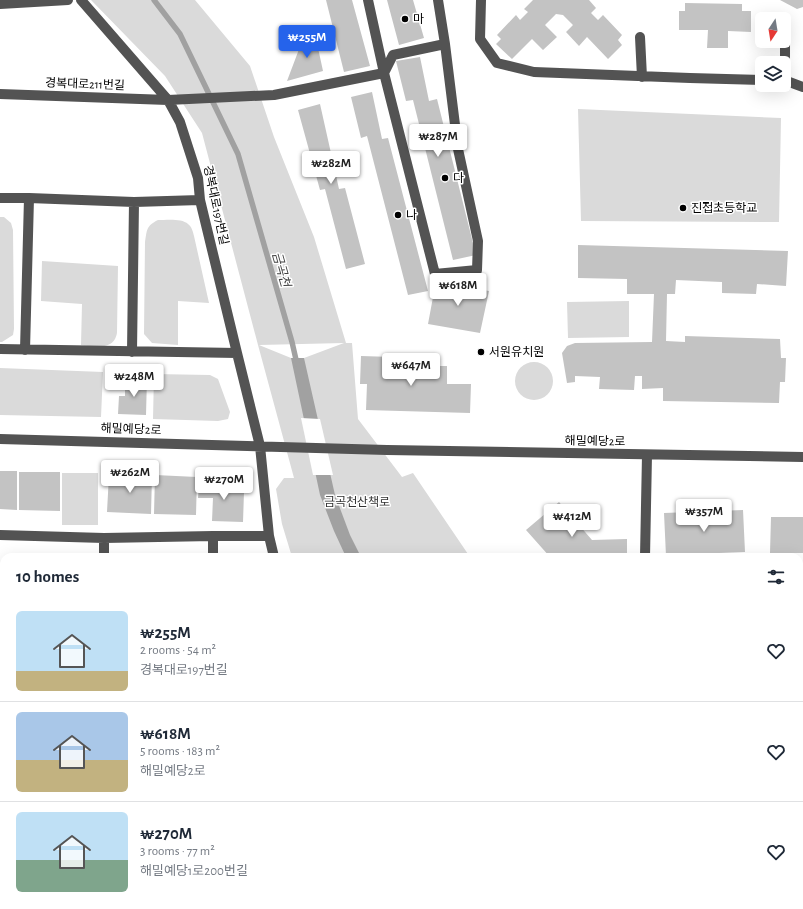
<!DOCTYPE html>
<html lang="en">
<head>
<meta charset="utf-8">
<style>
	body { margin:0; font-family:"Alegreya Sans","Noto Sans KR",sans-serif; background:#f6f6f7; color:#1f2937; height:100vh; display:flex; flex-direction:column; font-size:15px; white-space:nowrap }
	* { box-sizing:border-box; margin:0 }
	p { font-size:13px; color:#747a83 }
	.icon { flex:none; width:22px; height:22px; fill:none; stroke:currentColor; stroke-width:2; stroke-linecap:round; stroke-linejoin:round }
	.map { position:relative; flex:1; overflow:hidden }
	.drawer { position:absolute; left:0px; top:553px; width:803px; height:356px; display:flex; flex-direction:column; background:#fff; border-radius:12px 12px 0 0; box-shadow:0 4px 16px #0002 }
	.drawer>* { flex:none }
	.needle { width:26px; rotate:192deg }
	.tools { position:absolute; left:755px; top:12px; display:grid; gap:8px }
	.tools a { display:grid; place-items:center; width:36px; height:36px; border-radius:6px; background:#fff; box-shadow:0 4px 16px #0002; font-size:20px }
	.price { position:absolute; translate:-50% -34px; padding:0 9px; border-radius:4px; background:#fff; color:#222; font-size:13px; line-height:26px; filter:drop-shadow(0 1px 2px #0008) }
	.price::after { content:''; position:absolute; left:50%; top:24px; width:12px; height:9px; margin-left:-6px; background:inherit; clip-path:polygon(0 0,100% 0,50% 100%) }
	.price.active { background:#2563eb; color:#fff }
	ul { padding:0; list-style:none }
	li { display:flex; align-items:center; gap:12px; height:100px; padding:0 16px }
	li+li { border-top:1px solid #e0e1e3 }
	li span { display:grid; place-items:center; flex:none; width:112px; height:80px; border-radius:6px; color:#555 }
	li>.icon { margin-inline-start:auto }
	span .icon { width:48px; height:48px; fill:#fffc; stroke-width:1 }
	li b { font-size:17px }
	h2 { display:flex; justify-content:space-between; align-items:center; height:48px; padding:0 16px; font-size:17px }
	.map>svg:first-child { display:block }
	.green { fill:#dadada; fill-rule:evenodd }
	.water { fill:#a1a1a1 }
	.pier { fill:#fff }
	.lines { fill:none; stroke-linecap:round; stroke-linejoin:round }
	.stream { stroke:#a1a1a1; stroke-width:5.5 }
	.building { fill:#c3c3c3 }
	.minor { stroke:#535353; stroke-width:10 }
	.poi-dot { fill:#000; stroke:#fff; stroke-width:1.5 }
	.labels { text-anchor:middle; stroke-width:3; stroke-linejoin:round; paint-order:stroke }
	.poi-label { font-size:12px; fill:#000; stroke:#fff; text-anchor:start }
	.street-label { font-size:12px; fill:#000; stroke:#fff }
	.park-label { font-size:12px; fill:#313131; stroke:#fff }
	.water-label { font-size:13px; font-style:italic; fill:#424242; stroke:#fff }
</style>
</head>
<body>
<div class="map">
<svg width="803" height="909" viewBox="0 0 803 909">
	<rect width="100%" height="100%" fill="#fff"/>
	<path class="green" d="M91 0H195L250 66 274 137 314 237 346 343H352L358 419 402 477 413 473 470 557H292L282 524 276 489 284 478H294L258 345 202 133 165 76ZM344 343 304 358H291L259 345Z
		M578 109 781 118 779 222 581 221Z
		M0 217H4L11 223 13 230 14 329 13 335 2 342H0Z
		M158 220C166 220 182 218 188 224 192 227 193 232 194 236L209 303 178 301V345L152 343 144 334 145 242C147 230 146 226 158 220Z
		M42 261 118 266 117 332C117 334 116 337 115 339 109 350 91 346 81 345L82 304 41 301Z
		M629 301V337L568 338 567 302Z
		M515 381a19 19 0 1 1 38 0a19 19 0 1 1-38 0Z
		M0 368 103 372 101 417 0 415Z
		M154 374 210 375 218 379 230 412 228 419 218 421 153 419Z
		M62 473H98V525H62Z
		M0 754H4V777L0 778Z
		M580 905H709L712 909H584Z"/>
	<path class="water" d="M291 358H304L335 495 350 535 361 557H346L334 531 320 495Z
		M612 905H633L636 909H615Z"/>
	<path class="pier" d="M301 418 320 419 333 475H313Z"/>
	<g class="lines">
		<path class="stream" d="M154 0 180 34 238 154 292 342 297 364"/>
	</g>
	<path class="building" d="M326 0H352L370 66 344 72Z
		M387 0H413L424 38 399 45Z
		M533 0H589L596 8 591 13 598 20 603 15 622 35 618 40 622 45 608 59 587 37 579 46 566 32 573 25 563 15 556 14 545 25 557 37 543 50 532 39 512 59 496 44 501 39 497 35 516 15 520 20 528 12 524 9Z
		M780 0H803V7L797 9Z
		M685 3 742 4V11H751V32L728 31V48H707L708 30H679V11H685Z
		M315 34 323 71 287 81 304 36Z
		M420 57 429 101 437 99 476 255 453 260 413 100 406 101 396 61Z
		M372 92 382 139 388 138 428 291 408 295 367 136 361 138 351 97Z
		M320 104 339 189 345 188 365 264 346 269 325 189 320 190 298 110Z
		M578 245 788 251 786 286 757 284 756 294 722 293V282L676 280 675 294H667L666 341 685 342V336L780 339 781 358H786L785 382H780L779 403 663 401V388L642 389V376H635L634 390 599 389 600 377 575 376V382L567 383 562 353 567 346 575 343 652 342 654 294H627V279L578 278Z
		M436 281 489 291 480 333 428 324Z
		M361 356 424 358V366H447V384H471L470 413 366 410 367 384H360Z
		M134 376 147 377 146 415 118 414 119 396H125V383L134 384Z
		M0 471H17V510L0 509Z
		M19 472H60V511L19 510Z
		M109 475 152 476 151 514 107 512Z
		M155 475 197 477 196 515 154 514Z
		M199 483 236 484 244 492 243 522 212 521 213 498H198Z
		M559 502 592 540 627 539V557H550L526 530Z
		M743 510 745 552 719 553V557H694V555L666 556 664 513Z
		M771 517H803V553H770Z
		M12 555 37 556V557H10Z
		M124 555 136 556V557H122Z
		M0 625H4V666H0Z
		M799 666H803V702H799Z
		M3 688H4V723H2Z
		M799 802 803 807V909H792L781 905H799Z
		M0 806H4V851H0Z
		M0 875H4V905H29V909H0Z
		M36 905H76V909H36Z
		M106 905H143V909H106Z
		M145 905H186V909H145Z
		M225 905H258V909H224Z
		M261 905H297V909H261Z"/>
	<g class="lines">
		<path class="minor" d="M81 0 168 100 180 122 198 178 200 200 237 353 260 446 269 536 274 557
			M368 0 384 73 435 274 477 270 478 241 458 149 445 44 438 0
			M481 0 480 39 497 63 534 72 690 78 762 80
			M0 4 68 0
			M640 37 642 77
			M784 80 803 87
			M785 80V41
			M0 94 168 100 274 95 384 73 393 55 445 44
			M0 198H29L134 202 200 200
			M0 349 237 353
			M25 350 29 198
			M132 352 134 202
			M0 439 387 450 803 457
			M0 535 104 538 213 536
			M104 557V538
			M213 557V536H269
			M645 557 647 455
			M799 595H803
			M0 732 4 737
			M0 791 4 789
			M508 905 561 906
			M95 909 96 905
			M207 909V905
			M319 909V905"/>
	</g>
	<g class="poi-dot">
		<circle cx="405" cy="19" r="4"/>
		<circle cx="445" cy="178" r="4"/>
		<circle cx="683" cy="208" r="4"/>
		<circle cx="398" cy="215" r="4"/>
		<circle cx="481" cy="352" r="4"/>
	</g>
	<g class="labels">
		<g class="poi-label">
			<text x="413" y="23">마</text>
			<text x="453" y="182">다</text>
			<text x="691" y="212">진접초등학교</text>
			<text x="406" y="219">나</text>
			<text x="489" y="356">서원유치원</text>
		</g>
		<g class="street-label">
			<text transform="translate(85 84) rotate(2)" y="4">경복대로211번길</text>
			<text transform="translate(216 205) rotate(78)" y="4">경복대로197번길</text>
			<text transform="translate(131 429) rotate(2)" y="4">해밀예당2로</text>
			<text transform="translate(595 441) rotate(1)" y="4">해밀예당2로</text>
		</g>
		<g class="park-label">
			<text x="357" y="506">금곡천산책로</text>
		</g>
		<g class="water-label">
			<text transform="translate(282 269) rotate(74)" y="5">금곡천</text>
		</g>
	</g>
</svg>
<div class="tools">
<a><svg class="needle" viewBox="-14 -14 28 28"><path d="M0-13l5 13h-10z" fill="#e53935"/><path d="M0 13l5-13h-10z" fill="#747a83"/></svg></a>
<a><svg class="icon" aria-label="layers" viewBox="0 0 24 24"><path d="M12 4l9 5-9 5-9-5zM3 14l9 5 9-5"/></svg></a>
</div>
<b class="price active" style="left:307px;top:59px">₩255M</b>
<b class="price" style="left:438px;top:158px">₩287M</b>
<b class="price" style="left:331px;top:185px">₩282M</b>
<b class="price" style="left:458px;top:307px">₩618M</b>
<b class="price" style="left:411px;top:387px">₩647M</b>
<b class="price" style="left:134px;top:398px">₩248M</b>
<b class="price" style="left:130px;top:494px">₩262M</b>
<b class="price" style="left:224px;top:501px">₩270M</b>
<b class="price" style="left:704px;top:533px">₩357M</b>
<b class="price" style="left:572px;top:538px">₩412M</b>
<section class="drawer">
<h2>10 homes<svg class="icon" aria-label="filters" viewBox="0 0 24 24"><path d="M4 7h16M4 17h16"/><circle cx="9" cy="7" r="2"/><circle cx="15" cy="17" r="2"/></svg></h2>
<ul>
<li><span style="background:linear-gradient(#bfe0f5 75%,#c2b280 0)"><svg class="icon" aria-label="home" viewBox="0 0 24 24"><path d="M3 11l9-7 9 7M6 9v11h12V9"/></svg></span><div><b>₩255M</b><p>2 rooms · 54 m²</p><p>경복대로197번길</p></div><svg class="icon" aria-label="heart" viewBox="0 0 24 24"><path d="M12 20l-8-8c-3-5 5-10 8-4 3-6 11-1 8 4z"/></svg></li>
<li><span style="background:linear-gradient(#a9c7e8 60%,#c2b280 0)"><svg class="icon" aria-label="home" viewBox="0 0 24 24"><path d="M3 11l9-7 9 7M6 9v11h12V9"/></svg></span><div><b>₩618M</b><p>5 rooms · 183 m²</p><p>해밀예당2로</p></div><svg class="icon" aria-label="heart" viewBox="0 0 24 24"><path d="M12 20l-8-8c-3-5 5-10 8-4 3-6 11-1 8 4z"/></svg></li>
<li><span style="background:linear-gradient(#bfe0f5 60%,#7fa58c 0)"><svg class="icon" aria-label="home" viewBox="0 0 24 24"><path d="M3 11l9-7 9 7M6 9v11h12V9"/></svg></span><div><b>₩270M</b><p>3 rooms · 77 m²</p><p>해밀예당1로200번길</p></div><svg class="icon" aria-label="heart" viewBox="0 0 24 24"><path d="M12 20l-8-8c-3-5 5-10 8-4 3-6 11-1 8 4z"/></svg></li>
</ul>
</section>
</div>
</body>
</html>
